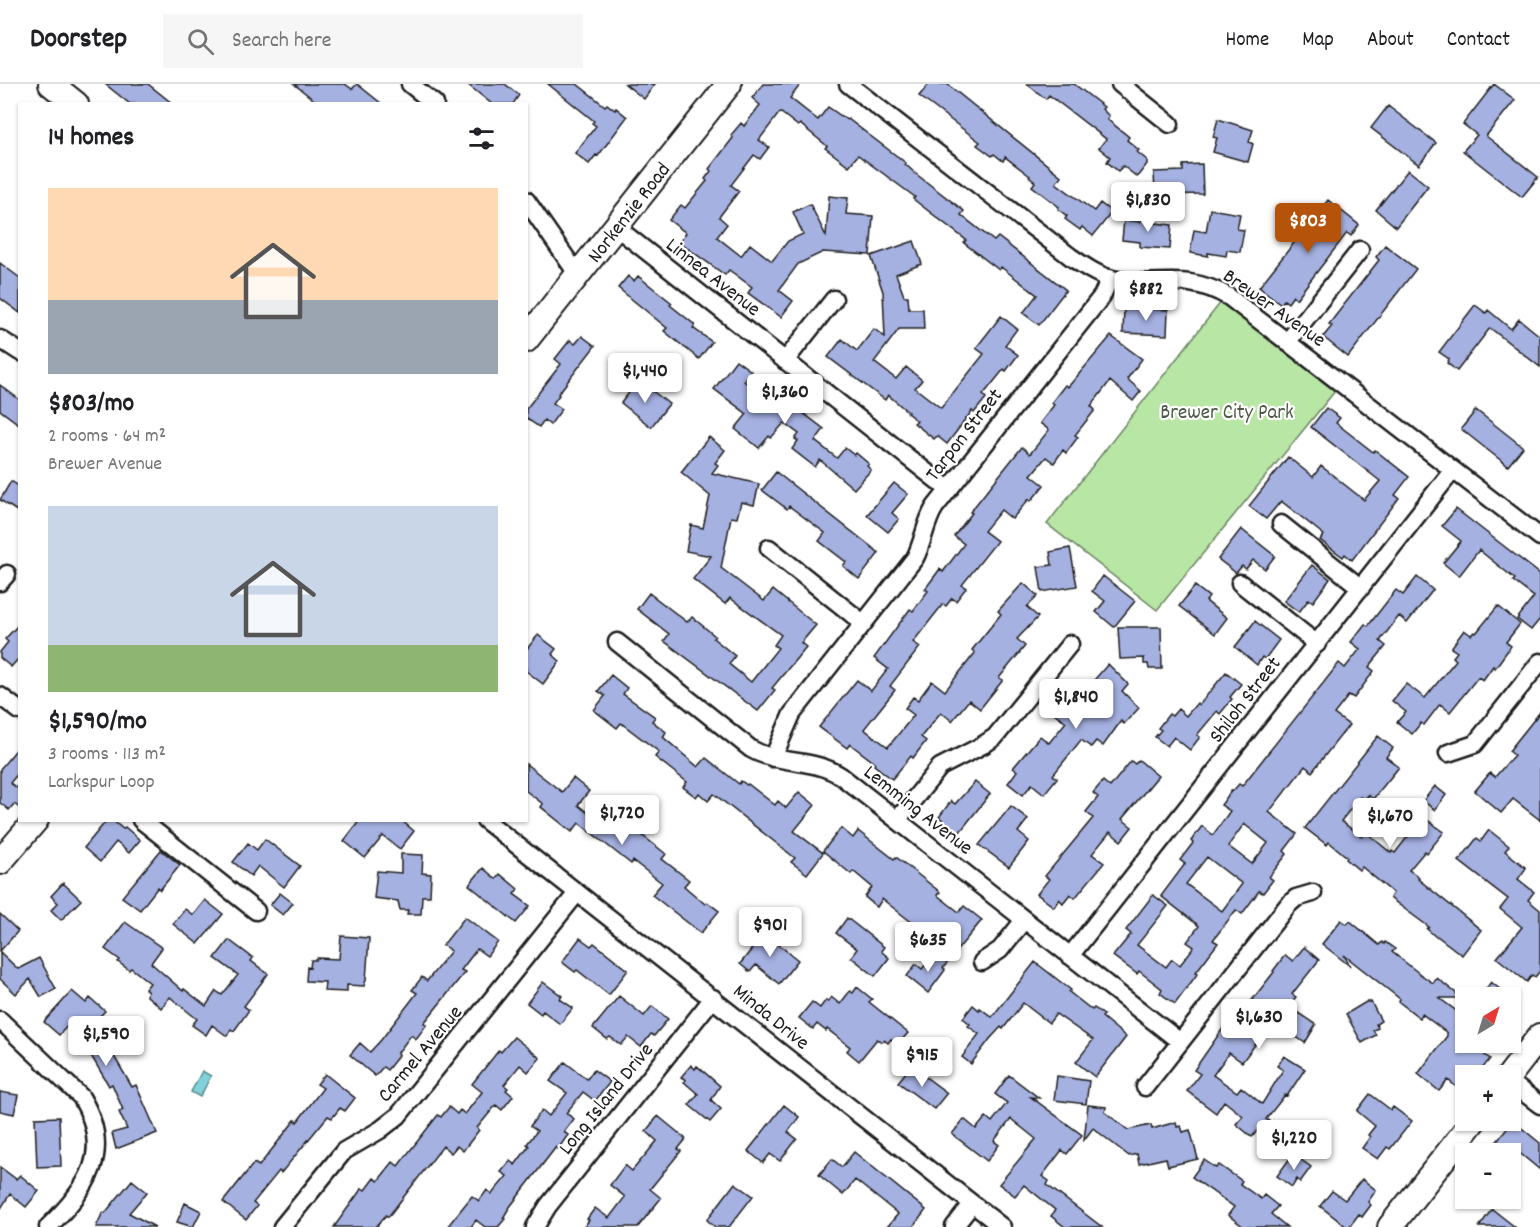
<!DOCTYPE html>
<html lang="en">
<head>
<meta charset="utf-8">
<style>
	body { margin:0; font-family:Dekko,sans-serif; background:#f6f6f6; color:#202124; height:100vh; display:flex; flex-direction:column; font-size:22px; white-space:nowrap }
	* { box-sizing:border-box; margin:0 }
	p { font-size:20px; color:#757577 }
	.icon { flex:none; width:33px; height:33px; fill:none; stroke:currentColor; stroke-width:2; stroke-linecap:round; stroke-linejoin:round }
	.map { position:relative; flex:1; overflow:hidden }
	.sheet { position:absolute; left:18px; top:18px; width:510px; height:720px; display:flex; flex-direction:column; background:#fff; border-radius:0px; box-shadow:0 2px 4px #0004 }
	.sheet>* { flex:none }
	.needle { width:39px; rotate:38deg }
	.buttons { position:absolute; left:1455px; top:903px; display:grid; gap:12px }
	.buttons a { display:grid; place-items:center; width:66px; height:66px; border-radius:0px; background:#fff; box-shadow:0 2px 4px #0004; font-size:30px }
	.price { position:absolute; translate:-50% -51px; padding:0 14px; border-radius:6px; background:#fff; color:#222; font-size:20px; line-height:39px; filter:drop-shadow(0 2px 3px #0008) }
	.price::after { content:''; position:absolute; left:50%; top:36px; width:18px; height:14px; margin-left:-9px; background:inherit; clip-path:polygon(0 0,100% 0,50% 100%) }
	.price.active { background:#b45309; color:#fff }
	ul { padding:0; list-style:none }
	li { display:grid; align-content:center; gap:12px; height:318px; padding:0 30px }
	li span { display:grid; place-items:center; height:186px; border-radius:0px; color:#555 }
	li>.icon { margin-inline-start:auto }
	span .icon { width:108px; height:108px; fill:#fffc; stroke-width:1 }
	li b { font-size:26px }
	h2 { display:flex; justify-content:space-between; align-items:center; height:72px; padding:0 30px; font-size:26px }
	header { display:flex; align-items:center; gap:36px; box-sizing:border-box; height:84px; padding:0 30px; background:#fff; border-bottom:2px solid #e0e0e0 }
	header strong { font-size:28px }
	nav { display:flex; gap:33px; margin-inline-start:auto; font-size:21px }
	.search { width:420px; height:54px; background:#f6f6f6; display:flex; align-items:center; gap:15px; box-sizing:border-box; padding:0 21px; border-radius:0px; color:#757577; font-size:22px }
	.map>svg:first-child { display:block }
	.green { fill:#b8e6a5; stroke:#6a8160; stroke-width:1.5 }
	.water { fill:#80d1d9; stroke:#58898d; stroke-width:1.5 }
	.building { fill:#a5b1e1; stroke:#1c1c1c; stroke-width:1.5; fill-rule:evenodd }
	.lines { fill:none; stroke-linecap:round; stroke-linejoin:round }
	.street-casing { stroke:#1c1c1c; stroke-width:21 }
	.secondary-casing { stroke:#1c1c1c; stroke-width:28 }
	.street { stroke:#fff; stroke-width:16 }
	.secondary { stroke:#fff; stroke-width:24 }
	.labels { text-anchor:middle; stroke-width:4.5; stroke-linejoin:round; paint-order:stroke }
	.street-label { font-size:21px; fill:#1c1c1c; stroke:#fff }
	.park-label { font-size:21px; fill:#4b5945; stroke:#fff }
</style>
</head>
<body>
<header>
<strong>Doorstep</strong>
<div class="search"><svg class="icon" aria-label="search" viewBox="0 0 24 24"><circle cx="10" cy="10" r="6"/><path d="M15 15l6 6"/></svg>Search here</div>
<nav><a>Home</a><a>Map</a><a>About</a><a>Contact</a></nav>
</header>
<div class="map">
<svg width="1540" height="1143" viewBox="0 0 1540 1143">
	<rect width="100%" height="100%" fill="#fff"/>
	<filter id="ink" filterUnits="userSpaceOnUse"><feTurbulence type="fractalNoise" baseFrequency=".0167" numOctaves="2"/><feDisplacementMap in="SourceGraphic" scale="12" xChannelSelector="R" yChannelSelector="G"/><feConvolveMatrix kernelMatrix="1 2 1 2 8 2 1 2 1" color-interpolation-filters="sRGB"/></filter>
	<g filter="url(#ink)">
		<path class="green" d="M1221 218 1335 307 1157 526 1047 440Z"/>
		<path class="water" d="M202 987 211 992 200 1013 191 1008Z"/>
		<path class="building" d="M105 0H148L173 20H130Z
			M294 0H345L352 5 357 0 382 20H319Z
			M467 0H505L519 11 513 20H492Z
			M548 0H577L605 22 607 20 615 26 616 24 627 33 598 72 596 71 589 80 575 69 596 42 592 39 594 37Z
			M625 0H655L644 15Z
			M763 0H801L790 14 818 36 828 23 847 36 848 35 906 79 905 80 916 90 964 127 961 131 994 157 998 153 1066 206 1039 241 1023 229 1037 211 1001 183 999 186 964 159 966 156 913 115 915 113 858 71 849 82 825 64 827 62 800 40 798 42 780 28 759 56 769 63 760 75 754 71 731 101 739 107 719 133 727 140 717 153 741 172 750 160 772 177 788 157 803 150 793 128 810 120 826 152 829 112 848 114 846 130 873 132 870 171 823 168 798 180 779 206 793 217 781 233 748 209 752 203 729 186 725 191 679 158 686 149 669 136 681 121 685 124 707 97 705 95 711 87 709 85 733 54 731 51 741 39 744 42 760 21 752 14Z
			M929 0H947L1061 92 1056 99 1094 127 1100 119 1112 128 1093 152 1082 143 1080 146 1065 135 1067 132 1058 125 1059 123 1032 102 1035 98 1029 93 1030 92 1005 73 1003 77 994 70 992 72 977 61 980 58 919 12Z
			M1027 0H1074L1104 23 1102 25 1109 32 1107 35 1129 53 1127 56 1139 66 1137 68 1147 76V80L1137 93 1123 82 1118 87 1107 78 1110 73 1099 64 1106 55 1049 11 1046 15Z
			M1494 0 1515 16 1486 52 1538 93 1522 113 1463 67 1477 51 1463 40Z
			M1388 22 1436 59 1419 81 1371 44Z
			M1218 35 1253 46 1249 58 1253 60 1248 78 1213 68 1217 54 1213 53Z
			M1202 80 1203 110 1155 111 1154 88 1183 87V81Z
			M1408 86 1428 102 1396 143 1376 126Z
			M1328 116 1359 141 1351 152 1347 149 1296 215 1293 212 1288 219 1284 216 1281 220 1259 203Z
			M1210 125 1240 130 1237 145 1244 146 1240 168 1227 166 1226 172 1208 169V172L1190 169 1194 146 1206 148Z
			M1141 131 1157 132 1156 139 1172 141 1170 165 1140 163V158L1122 156 1124 136 1140 138Z
			M914 157 922 180 896 190 904 212H908L909 225H923L924 245H899L874 278 896 295 906 283 922 296 915 304 941 324 984 270 976 264 1001 232 1017 245 1005 261 1018 271 1006 287 1004 285 983 311 986 314 974 329 972 327 947 360 937 352 934 355 914 339 917 337 907 329 908 328 888 311 885 316 828 273 842 255 857 267 874 245 885 253 883 208 871 172Z
			M1385 161 1416 185 1348 273 1323 253 1332 242 1329 240 1379 176 1376 173Z
			M0 179 20 194V229L0 214Z
			M628 192 634 197 638 192 672 219 670 221 695 241 693 244 712 258 699 275 664 247 667 244 618 204Z
			M1475 221 1486 229 1488 226 1511 245 1519 235 1540 252V283L1490 244 1457 287 1447 279 1449 275 1439 268Z
			M1124 224 1168 226 1167 251 1123 249Z
			M582 252 595 262 558 310 559 311 553 319 562 325 550 341 544 336 539 343 526 334V325L561 280 555 275 570 256 575 260Z
			M1111 252 1142 275 1127 295 1141 307 1133 317 1110 297 1091 322 1095 326 1075 351 1078 353 1066 369 1063 366 1054 379 1046 373 1031 391 1044 401 1031 417 1029 415 1012 435 1001 426 984 447 997 457 962 501 966 504 956 517 952 514 946 522 943 520 913 558 920 563 890 602 895 606 864 645 888 663 914 631 905 624 913 613 918 616 932 597 945 607 975 569 972 566 1001 530 998 527 1023 499 1038 512 1027 523 1038 533 1017 555 1025 562 999 594 1003 596 980 625 969 616 952 637 941 628 921 653 926 657 913 674 911 672 892 695 874 681 875 679 850 660 847 664 819 643 857 596 871 607 888 585 874 574 910 525 913 527 928 507 925 505 940 485 943 488 964 460 954 452 972 429 970 428 1022 363 1030 370 1049 346 1040 339 1054 321 1051 319 1065 301 1068 303Z
			M736 276 751 287 744 297 762 311 769 303 824 345 815 357 837 374 845 364 854 371 856 369 869 380 867 382 871 386 854 405 820 376 815 383 792 365 798 357 795 355 799 350 784 339 771 354 769 352 759 364 735 345 747 330 714 305Z
			M639 296 669 320 651 343 621 319Z
			M0 301 20 316V341L0 326Z
			M1326 324 1340 334 1336 339 1373 368 1375 366 1409 393 1395 411 1399 414 1352 476 1345 470 1343 473 1320 456 1324 451 1281 417 1266 435 1249 422 1288 373 1313 393 1321 382 1364 416 1380 397 1311 343Z
			M1476 326 1523 363 1508 382 1461 345Z
			M709 353 725 366 715 379 718 381 712 389 759 400 754 421 741 418 737 434 731 433 721 484 764 517 773 506 816 541 801 559 806 563 772 604 775 606 758 627 664 557 669 550 637 525 649 509 687 538 692 533 715 552 713 554 735 572 729 580 751 598 778 564 774 561 781 551 730 514 725 520 693 495 711 472 686 467 691 441 703 444 710 412 681 388Z
			M776 388 879 469 859 495 843 482 846 478 819 457 825 449 789 422 787 425 762 406Z
			M11 397 20 403V429L0 416Z
			M894 399 908 410 892 429 899 435 888 448 867 431Z
			M1456 425 1540 490V535L1531 546 1517 535 1534 513 1513 497 1515 495 1479 466 1459 492 1443 479 1461 457 1442 442Z
			M1241 445 1275 472 1265 485 1253 476 1246 485 1242 482 1236 489 1218 475Z
			M1070 464 1077 502 1042 508 1038 483 1052 481 1050 468Z
			M1312 481 1330 495 1313 518 1309 515 1299 528 1284 517Z
			M1103 492 1135 517 1114 543 1096 528 1105 517 1092 507Z
			M1417 493 1433 506 1407 539 1399 532 1380 557 1386 562 1369 583 1374 587 1354 614 1349 611 1334 630 1349 641 1312 688 1305 682 1269 728 1297 750 1284 767 1287 770 1269 793 1273 796 1263 809 1259 807 1242 830 1236 826 1213 856 1218 859 1196 888 1198 889 1175 920 1160 909 1162 905 1139 887 1137 890 1113 872 1131 850 1126 846 1153 811 1168 822 1137 861 1166 883 1172 875 1180 881 1194 863 1187 858 1199 842 1161 812 1185 780 1180 776 1193 759 1191 757 1202 742 1213 751 1230 727 1221 721 1232 706 1233 707 1239 700 1242 702 1339 579 1345 584 1360 565 1351 558 1365 540 1368 542 1396 506 1403 511ZM1244 740 1268 759 1252 780 1228 762ZM1207 773 1242 800 1222 827 1186 800Z
			M1195 502 1209 513 1206 517 1227 534 1215 550 1179 522Z
			M1498 522 1520 540 1506 558 1511 562 1495 584 1493 582 1483 596 1478 593 1450 628 1440 620 1424 641 1421 639 1412 650 1397 638 1406 628 1392 617 1406 600 1425 614 1456 576 1453 573 1457 568 1451 564 1464 546 1471 551 1474 548 1476 549Z
			M1255 537 1279 556 1265 575 1262 573 1257 581 1235 563Z
			M20 539V573L11 583 0 574V568L8 558 5 555Z
			M1118 543H1161L1162 585H1149L1148 580H1144V574L1120 575Z
			M538 551 556 565 552 570 560 577 543 600 526 587V566Z
			M1108 580 1128 600 1122 607 1139 624 1124 640 1121 637 1103 662 1096 657 1091 663 1081 656 1053 691 1057 694 1044 710 1032 700 1023 711 1008 699 1017 687 1013 684 1040 652 1049 659 1066 638 1054 629 1067 611 1075 618Z
			M1226 588 1241 600 1230 613 1232 615 1220 630 1217 627 1197 651 1200 653 1190 666 1174 653 1167 662 1155 653 1161 646 1158 644 1169 630 1172 632 1178 625 1186 632 1197 619 1199 621Z
			M611 591 627 604 623 610 655 633 652 637 666 648 663 653 698 683 706 674 739 700 741 697 747 701 748 700 775 721 778 717 786 724 799 708 815 721 794 747 823 769 807 790 791 778 795 774 714 710 708 717 699 709 696 713 683 703 687 698 655 673 659 668 621 639 617 644 594 626 605 612 598 607Z
			M1540 628V736L1513 715 1501 729 1475 707 1490 689 1495 693 1514 671 1509 667Z
			M1378 652 1393 664 1386 673 1399 683 1373 715 1368 711 1364 716 1360 713 1341 737 1362 753 1366 748 1391 769 1392 767 1395 769 1423 733 1444 748 1427 769 1425 767 1409 786 1419 793 1418 795 1481 846 1462 871 1437 852 1436 853 1427 845 1429 843 1390 814 1393 809 1362 783 1359 786 1346 775 1347 773 1329 758 1327 761 1305 744Z
			M20 661V687L10 699 20 706V724L14 720 9 726 0 719V685Z
			M1139 676 1158 692 1122 735 1132 743 1121 757 1110 748 1092 770 1104 779 1075 814 1070 810 1063 819 1059 815 1054 823 1037 810 1049 795 1045 792 1093 734 1086 728 1098 713 1093 709 1103 697 1110 703 1131 677 1135 680Z
			M526 680 562 708 573 694 589 707 578 721 597 736 599 732 602 734 611 723 630 737 628 740 666 770 662 775 689 796 684 802 705 820 707 818 719 827 701 849 652 811 662 799 633 777 631 780 579 739 572 748 541 723 543 720 526 707Z
			M975 698 990 710 959 749 939 733 951 717 955 720Z
			M1435 702 1446 711 1435 726 1423 717Z
			M1011 722 1028 735 1018 748 1029 757 1009 783 979 761Z
			M107 736H112L123 745 125 743 140 756 129 769 116 758 100 778 84 764Z
			M360 736H401L414 747 400 765 383 752 365 774 344 757Z
			M841 744 853 754 858 747 894 775 896 773 911 785 940 808 937 811 959 828 964 822 982 836 953 871 949 850 936 840 928 851 882 815 877 823 865 813 872 803 853 787 851 790 823 767Z
			M1489 746 1509 762 1505 767 1526 784 1518 795 1534 808 1528 816 1540 826V887L1535 893 1532 891 1527 898 1497 874 1522 843 1500 825 1508 815 1459 777 1477 754 1481 757Z
			M265 755 300 782 284 803 258 782 251 792 233 778 248 759 257 766Z
			M161 766 180 781 160 806 158 803 140 826 122 813Z
			M401 770 423 771 422 789 431 790 430 812H422L421 830H407L408 826H400L398 817 374 814 377 787 401 789Z
			M483 784 496 795 500 790 518 805 514 810 530 822 516 839 469 801Z
			M63 799 81 816 61 836 51 826 58 819 51 812Z
			M280 809 293 819 283 831 270 821Z
			M205 816 223 830 198 860 173 840 185 825 193 831Z
			M0 830 18 847 0 867Z
			M465 833 498 858 487 872 477 865 461 886 465 888 424 939 427 940 416 955 411 951 397 970 399 971 387 986 383 983 375 992 350 971 360 959 370 968 381 956 417 909 412 906 422 893 427 897 451 867 443 861Z
			M847 834 884 863 881 867 889 874 875 892 851 873 857 865 836 849Z
			M1341 836 1347 840 1350 837 1379 861 1382 858 1384 860 1385 858 1395 865 1392 868 1420 890 1433 899 1437 894 1462 914H1439L1466 934V958H1483L1477 965 1490 975 1478 990 1475 987 1471 992H1466V999L1460 1006 1448 996 1439 1007 1418 990 1447 952V949L1422 930 1420 934 1399 918 1400 915 1344 871 1350 882 1322 860Z
			M125 838 162 864 151 879 183 907 184 905 206 922 216 907 222 911 238 891 215 874 229 856 253 874 251 877 268 890 244 922 249 926 234 947 231 945 227 952 212 941 206 951 192 941 197 935 170 913 161 924 146 911 148 908 145 905 150 899 131 884 129 886 118 878 120 876 105 865Z
			M767 846 781 856 778 860 798 876 779 900 756 881 750 888 740 880Z
			M341 852 369 854 366 896 364 902 347 901V908L324 907 325 898 306 897 307 883 310 884 311 876H316L317 874 339 875Z
			M580 854 591 862 594 859 628 886 609 911 577 886 575 888 562 878Z
			M1304 863 1319 876 1292 910 1296 913 1288 922 1316 941 1305 959 1273 937 1242 978 1229 969 1213 991 1237 1008 1241 1003 1262 1020 1283 986 1277 982 1284 972 1305 985 1287 1012 1285 1011 1266 1035 1294 1056 1287 1066 1258 1046 1252 1053 1236 1040 1243 1032 1224 1017 1216 1029 1187 1007 1200 990 1194 986 1226 940 1237 949 1255 926 1249 920 1274 888 1273 887 1285 871 1293 877Z
			M0 868 18 885 39 874 56 905 41 913 30 895 16 910 0 895Z
			M935 869 948 878 943 884 945 886 928 909 907 892 916 880 922 885Z
			M1035 878 1071 906 1069 908 1092 926 1094 924 1104 931 1102 933 1126 953 1095 993 1076 978 1093 956 1056 930 1049 939 1023 919 1003 945 1001 943 990 955 971 980 962 973 979 950 968 942 970 940 963 934 973 921 979 926 980 924 992 933Z
			M543 898 562 912 560 915 573 924 560 940 543 927 541 930 527 919Z
			M1491 898 1511 914H1479Z
			M857 903 872 915 869 918 908 949 900 958H896L891 955 888 959 884 956 882 958 877 955 859 977 847 967 850 963 827 945 826 947 817 940 813 945 799 934 812 918 820 924 826 916 828 918 831 913 840 920 850 907 853 909Z
			M72 907 86 919 90 914 105 927 94 938 132 1003 136 1001 157 1049 116 1065 112 1049 127 1045 119 1028 123 1026 112 1000 109 1002 86 963 95 957 73 936 59 951 44 938Z
			M619 912 644 932 652 922 668 935 654 952 651 950 641 963 628 953 621 961 610 953 607 955 593 944Z
			M1366 918H1371L1381 937 1376 940 1378 944 1373 946 1376 951 1362 959 1346 930Z
			M514 953 540 974 528 988 520 981 504 1001 508 1004 506 1006 513 1012 502 1026 496 1021 477 1044 479 1046 463 1067 457 1062 451 1069 443 1062 388 1133 386 1131 376 1143H334L362 1104 365 1106 374 1094 378 1097 393 1078 398 1082 438 1031 441 1033 449 1023 457 1030 460 1026 465 1030 482 1008 472 1000 499 966 501 968Z
			M565 978 587 995 594 986 610 998 595 1017 583 1008 566 1029 574 1035 564 1048 568 1051 558 1065 556 1063 509 1124 503 1134 505 1135 498 1143H485L476 1136 471 1143H447L472 1112 479 1117 487 1106 492 1110 507 1092 501 1088 510 1077 515 1081 529 1062 527 1060 537 1047 530 1042 542 1026 549 1032 567 1009 550 997Z
			M691 981 695 985 697 982 720 1002 711 1016 721 1025 710 1038 689 1021 698 1010 684 998 686 996 681 993Z
			M911 982 947 1009 934 1025 898 998Z
			M325 990 355 1014 345 1027 340 1024 332 1034 328 1032 281 1089 279 1087 253 1119 257 1122 246 1136 223 1118 254 1079 259 1082 295 1036 297 1038 323 1004 317 1000Z
			M1009 991 1039 1014 1031 1013 1082 1051 1067 1070 1062 1066 1042 1092 1049 1097 1047 1101 1102 1143H1065L1051 1132 1055 1126 1024 1101 1015 1112 999 1100 1036 1055 1011 1035 994 1057 999 1061 987 1077 952 1050 964 1035 976 1045 986 1033 992 1038 1007 1019 995 1010Z
			M1057 992 1089 997 1086 1020 1054 1016Z
			M0 1008 18 1011 14 1030 0 1027Z
			M1370 1010 1391 1026 1393 1023 1412 1037 1390 1065 1387 1063 1378 1075 1362 1064 1370 1053 1368 1051 1375 1042 1357 1027Z
			M784 1021 799 1033 788 1048 797 1055 780 1077 770 1070 763 1079 748 1067Z
			M1088 1021 1106 1023 1105 1028 1128 1046 1151 1041 1152 1045 1176 1038 1177 1043 1181 1042 1183 1048 1190 1046 1198 1075 1168 1082 1166 1074 1139 1080 1137 1070 1129 1072 1093 1044 1084 1056Z
			M658 1032 686 1055 678 1065 681 1067 650 1105 661 1114 638 1143H584L589 1136 587 1135 595 1124 609 1134 625 1113 610 1101 625 1081 632 1087 657 1057 646 1047Z
			M59 1033 61 1082 37 1083 35 1034Z
			M1513 1037 1540 1059V1086L1516 1066 1513 1070H1487Z
			M854 1068 926 1126 913 1143H887L898 1130 855 1096 843 1111 819 1091 832 1075 842 1083Z
			M1293 1070 1311 1083 1300 1098 1297 1095 1292 1103 1277 1092Z
			M1204 1076 1216 1084 1219 1081 1242 1097 1240 1100 1261 1115 1264 1111 1278 1122 1271 1130 1287 1143H1244L1228 1131 1234 1123 1192 1093Z
			M0 1083 16 1095 20 1091 39 1107 26 1123 10 1110 0 1126Z
			M1362 1095 1376 1106 1368 1118 1371 1121 1362 1133 1359 1130 1349 1143H1347L1320 1122 1332 1107 1345 1116Z
			M132 1096 147 1108 129 1129 155 1143H96L103 1128 105 1129Z
			M735 1099 753 1112 729 1143H715L707 1136Z
			M185 1119 201 1127 193 1143 177 1138Z
			M1492 1125 1515 1143H1479Z"/>
		<g class="lines">
			<g class="street-casing">
				<path id="street" d="M410 0 435 20
					M848 0 1071 173C1084 182 1097 191 1112 195 1156 206 1183 186 1229 213L1540 453
					M1120 0 1170 40
					M526 116 578 191
					M616 143 948 405
					M0 255 20 268
					M1288 257 1360 166
					M785 277 834 215
					M1281 440 1361 504
					M769 464 863 539
					M0 498 7 490
					M1240 499 1317 560
					M617 558 751 665C779 681 814 674 841 692L1179 957
					M0 612 20 627
					M1448 669 1475 660 1540 578
					M773 674 792 630 915 474C924 457 925 438 935 423L1102 212 1110 194
					M141 736 256 827
					M485 736 1002 1143
					M897 736 940 683 983 661 995 653 1070 560
					M1070 872 1453 386
					M982 878 1000 866 1024 836
					M0 936 81 1013C114 1068 88 1104 48 1143
					M1510 998 1540 1021
					M1145 1003 1288 821 1296 814 1313 809
					M282 1143 344 1067 380 1046 398 1032 577 809
					M535 1143 548 1122 713 914
					M954 1143 972 1120"/>
			</g>
			<g class="secondary-casing">
				<path id="secondary" d="M51 0 76 20
					M526 256 729 0
					M0 778 36 736
					M1509 992 1540 952
					M1390 1143 1474 1036"/>
			</g>
			<use href="#street" class="street"/>
			<use href="#secondary" class="secondary"/>
		</g>
	</g>
	<g class="labels">
		<g class="street-label">
			<text transform="translate(628 128) rotate(-52)" y="7">Norkenzie Road</text>
			<text transform="translate(714 192) rotate(38)" y="7">Linnea Avenue</text>
			<text transform="translate(1275 223) rotate(35)" y="7">Brewer Avenue</text>
			<text transform="translate(963 350) rotate(-52)" y="7">Tarpon Street</text>
			<text transform="translate(1244 615) rotate(-52)" y="7">Shiloh Street</text>
			<text transform="translate(919 725) rotate(38)" y="7">Lemming Avenue</text>
			<text transform="translate(772 932) rotate(39)" y="7">Minda Drive</text>
			<text transform="translate(419 969) rotate(-50)" y="7">Carmel Avenue</text>
			<text transform="translate(605 1014) rotate(-51)" y="7">Long Island Drive</text>
		</g>
		<g class="park-label">
			<text x="1227" y="334">Brewer City Park</text>
		</g>
	</g>
</svg>
<div class="buttons">
<a><svg class="needle" viewBox="-14 -14 28 28"><path d="M0-13l5 13h-10z" fill="#e53935"/><path d="M0 13l5-13h-10z" fill="#757577"/></svg></a>
<a>+</a>
<a>−</a>
</div>
<b class="price" style="left:1148px;top:149px">$1,830</b>
<b class="price active" style="left:1308px;top:170px">$803</b>
<b class="price" style="left:1146px;top:238px">$882</b>
<b class="price" style="left:645px;top:320px">$1,440</b>
<b class="price" style="left:785px;top:341px">$1,360</b>
<b class="price" style="left:1076px;top:646px">$1,840</b>
<b class="price" style="left:622px;top:762px">$1,720</b>
<b class="price" style="left:1390px;top:765px">$1,670</b>
<b class="price" style="left:770px;top:874px">$901</b>
<b class="price" style="left:928px;top:889px">$635</b>
<b class="price" style="left:1259px;top:966px">$1,630</b>
<b class="price" style="left:106px;top:983px">$1,590</b>
<b class="price" style="left:922px;top:1004px">$915</b>
<b class="price" style="left:1294px;top:1087px">$1,220</b>
<section class="sheet">
<h2>14 homes<svg class="icon" aria-label="filters" viewBox="0 0 24 24"><path d="M4 7h16M4 17h16"/><circle cx="9" cy="7" r="2"/><circle cx="15" cy="17" r="2"/></svg></h2>
<ul>
<li><span style="background:linear-gradient(#ffd9b3 60%,#9aa5b1 0)"><svg class="icon" aria-label="home" viewBox="0 0 24 24"><path d="M3 11l9-7 9 7M6 9v11h12V9"/></svg></span><div><b>$803/mo</b><p>2 rooms · 64 m²</p><p>Brewer Avenue</p></div></li>
<li><span style="background:linear-gradient(#c9d6e8 75%,#8fb573 0)"><svg class="icon" aria-label="home" viewBox="0 0 24 24"><path d="M3 11l9-7 9 7M6 9v11h12V9"/></svg></span><div><b>$1,590/mo</b><p>3 rooms · 113 m²</p><p>Larkspur Loop</p></div></li>
</ul>
</section>
</div>
</body>
</html>
